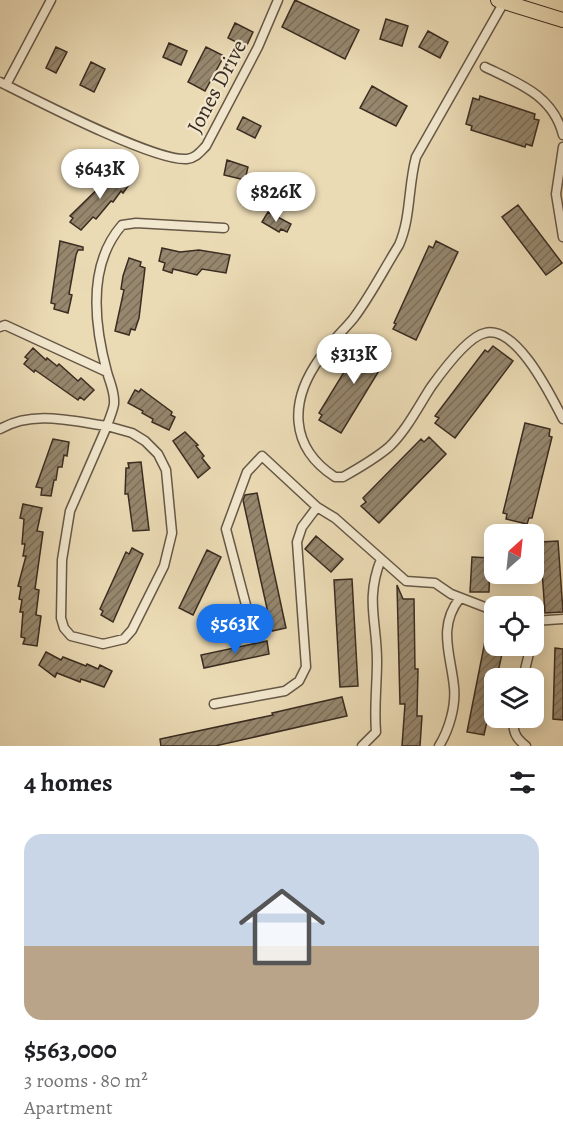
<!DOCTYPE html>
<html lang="en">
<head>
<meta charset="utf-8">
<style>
	body { margin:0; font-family:Alegreya,serif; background:#f6f6f6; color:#202124; height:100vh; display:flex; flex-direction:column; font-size:22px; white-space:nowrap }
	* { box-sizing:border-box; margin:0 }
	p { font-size:20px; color:#757577 }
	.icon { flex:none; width:33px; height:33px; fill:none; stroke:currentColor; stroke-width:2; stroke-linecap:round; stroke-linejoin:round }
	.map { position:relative; height:746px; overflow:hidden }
	.sheet { display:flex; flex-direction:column; background:#fff; flex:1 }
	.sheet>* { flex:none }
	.needle { width:39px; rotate:27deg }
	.buttons { position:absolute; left:484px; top:524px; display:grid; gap:12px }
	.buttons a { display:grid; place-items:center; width:60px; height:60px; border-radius:12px; background:#fff; box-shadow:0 3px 15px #0003; font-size:30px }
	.price { position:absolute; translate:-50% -51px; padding:0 14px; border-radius:21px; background:#fff; color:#222; font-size:20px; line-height:39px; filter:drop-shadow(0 2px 3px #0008) }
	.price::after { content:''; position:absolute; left:50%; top:36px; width:18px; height:14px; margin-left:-9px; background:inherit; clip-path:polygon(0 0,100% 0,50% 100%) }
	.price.on { background:#1a73e8; color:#fff }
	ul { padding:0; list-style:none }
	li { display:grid; align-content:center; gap:12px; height:318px; padding:0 24px }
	li span { display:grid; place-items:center; height:186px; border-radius:18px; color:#555 }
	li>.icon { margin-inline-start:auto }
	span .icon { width:108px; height:108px; fill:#fffc; stroke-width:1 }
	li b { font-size:26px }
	h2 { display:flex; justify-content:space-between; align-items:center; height:72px; padding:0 24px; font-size:26px }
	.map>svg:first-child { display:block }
	.building { fill:url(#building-hatch); stroke:#3a2c21; stroke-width:1.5 }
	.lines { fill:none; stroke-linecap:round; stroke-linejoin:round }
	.minor-casing { stroke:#665846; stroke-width:11 }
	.primary-casing { stroke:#3a2c21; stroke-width:16 }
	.minor { stroke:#f2e8cf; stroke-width:8 }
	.primary { stroke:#ebdbb5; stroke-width:14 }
	.labels { text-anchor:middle; stroke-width:4.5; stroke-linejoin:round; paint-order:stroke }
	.street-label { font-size:22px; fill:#3a2c21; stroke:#f2e8cf }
</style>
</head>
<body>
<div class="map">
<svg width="563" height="746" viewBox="0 0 563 746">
	<defs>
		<pattern id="building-hatch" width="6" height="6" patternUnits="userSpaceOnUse" patternTransform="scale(1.5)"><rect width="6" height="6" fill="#96876e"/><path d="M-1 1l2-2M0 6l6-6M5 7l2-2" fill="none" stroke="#7b6f5a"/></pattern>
	</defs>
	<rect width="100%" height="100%" fill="#ebdbb5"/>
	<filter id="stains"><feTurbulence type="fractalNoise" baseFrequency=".00333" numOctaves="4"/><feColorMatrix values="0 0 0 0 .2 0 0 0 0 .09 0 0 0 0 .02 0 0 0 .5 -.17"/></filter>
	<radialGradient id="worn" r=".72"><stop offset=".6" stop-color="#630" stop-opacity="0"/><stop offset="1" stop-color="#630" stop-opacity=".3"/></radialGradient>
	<path class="building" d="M295 0 359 30 345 59 282 27Z
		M386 19 408 26 402 46 380 39Z
		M235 23 253 32 246 47 228 38Z
		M428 31 448 42 440 58 419 47Z
		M169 43 187 51 181 65 163 57Z
		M56 47 67 52 56 73 46 68Z
		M206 47 224 56 205 91 188 82Z
		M91 62 105 69 94 92 80 85Z
		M372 86 407 106 396 126 360 108Z
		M480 96 535 114 534 119 539 120 532 146 526 144 525 147 471 130 472 126 466 124 473 98 479 100Z
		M243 117 261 126 255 138 237 129Z
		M227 160 248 167 245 180 224 175Z
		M116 171 131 182 123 193 121 191 113 202 111 201 96 219 93 217 81 230 70 222 73 218 70 216Z
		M271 173 287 183 280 194 264 183Z
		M518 205 562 263 546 275 502 217Z
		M268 212 291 224 287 232 281 229 279 232 262 222Z
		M60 241 83 247V250H78L76 255 69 294 72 295 68 313 54 309 55 304 51 303Z
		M436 241 458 252 416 340 393 329 396 324 394 323 429 246 433 248Z
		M162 248 180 252 199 250 230 255 226 273 202 269 197 275 173 269 172 273 163 270 165 263 159 261Z
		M129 258 141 262 140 266 145 268 139 318 135 330 131 329 129 335 115 331 124 290 121 289 123 276Z
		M369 337 391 351 341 433 319 420 322 415 319 413 363 341 366 344Z
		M493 346 513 361 455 438 435 423 439 418 435 416 485 350 488 352Z
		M33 348 46 360 47 358 57 366 59 364 78 381 81 378 94 390 84 400 80 397 78 400 35 370 34 372 24 364 28 359 25 357Z
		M141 389 172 412 171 415 175 417 169 430 152 422 153 419 142 413 143 411 128 403 135 390 139 392Z
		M525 423 550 429 549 436 552 437 532 518H529L527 524 506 519 507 514 503 513Z
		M185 432 198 445 196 446 204 456 202 458 210 468 198 478 173 441Z
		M429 437 446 454 379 523 361 506 366 502 363 498 421 439 424 442Z
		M53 439 69 442 67 456 64 455 62 467H58L56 480H54L51 496 41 495 42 488 36 487Z
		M141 462 149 530 133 531 128 494H125L126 468H129L128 463Z
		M257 493 286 628 272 631 243 500 245 495Z
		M23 504 42 508 37 531 43 532 35 589 39 590 36 615 41 616 37 646 23 644 25 638 21 637 23 612H20L22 600 19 599 21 587 18 586 26 556H23L25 544H22L24 519 20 518Z
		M316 536 343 559 331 572 305 549Z
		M558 541 563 612 545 613 540 542Z
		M132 548 143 554 113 622 101 615 103 611 100 609 126 552 129 554Z
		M207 550 221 557 193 615 179 608Z
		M472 557 490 558 489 592H470Z
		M352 579 358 686 340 687 334 580Z
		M397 585 403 599H414L415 669H418L417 716H422L420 746H402L405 704H400Z
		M490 616 495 617V645H504L484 735 467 732Z
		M267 641 269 654 204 668 201 655Z
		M555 648 563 649V720L553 719Z
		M46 652 61 660 63 657 86 666 87 664 98 669 100 665 112 671 104 687 81 679 80 682 57 673 55 677 39 665Z
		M342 697 347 716 215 746H161L160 739 273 715 272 713Z"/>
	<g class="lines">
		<g class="minor-casing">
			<path id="minor" d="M504 2 416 157C408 186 411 218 399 245 384 269 370 297 353 319 342 332 329 344 320 358 289 401 289 447 335 477H343C359 468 375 459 389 447 406 431 418 407 431 387 441 373 467 337 485 333 517 325 551 396 563 419
				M485 67C518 83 553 95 563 135
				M0 82C34 99 155 162 187 159 196 158 200 152 206 146L258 47 278 0
				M6 85 51 0
				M563 147 556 194 563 237
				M0 327 5 325 107 372
				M107 426 132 433 145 441 158 454 166 470 172 533 164 566 132 630 124 639 103 644 71 636 64 628 61 618 62 560 70 511Z
				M0 429C33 410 71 421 107 426 109 419 113 411 114 404 115 392 110 383 107 372 94 324 87 265 122 225L136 223 224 228
				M534 621 563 619
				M251 624 226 529 247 472 262 456 317 507 335 518 406 581 435 583 451 594 495 611
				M523 678 531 645
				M214 704 285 691 299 681 306 667 297 542 302 527 317 507
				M514 717C512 730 515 738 526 746
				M362 746 376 732C374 708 377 685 377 661 377 621 365 600 381 559
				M439 746C449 730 456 706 454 687 451 655 437 627 460 598"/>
		</g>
		<g class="primary-casing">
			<path id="primary" d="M498 0 563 20"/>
		</g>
		<use href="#minor" class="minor"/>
		<use href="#primary" class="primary"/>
	</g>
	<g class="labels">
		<g class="street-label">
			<text transform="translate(216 86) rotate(-62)" y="8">Jones Drive</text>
		</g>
	</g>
	<rect width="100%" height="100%" filter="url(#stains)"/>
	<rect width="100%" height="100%" fill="url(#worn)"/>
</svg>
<div class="buttons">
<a><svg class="needle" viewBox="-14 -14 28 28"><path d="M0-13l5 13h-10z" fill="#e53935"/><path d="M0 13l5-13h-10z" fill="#757577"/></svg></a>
<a><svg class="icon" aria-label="locate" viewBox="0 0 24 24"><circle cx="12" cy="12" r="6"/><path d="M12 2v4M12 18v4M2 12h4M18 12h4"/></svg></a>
<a><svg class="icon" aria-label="layers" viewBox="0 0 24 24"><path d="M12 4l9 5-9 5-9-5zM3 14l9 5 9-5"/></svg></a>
</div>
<b class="price" style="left:100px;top:200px">$643K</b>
<b class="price" style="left:276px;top:223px">$826K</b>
<b class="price" style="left:354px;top:385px">$313K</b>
<b class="price on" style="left:235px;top:655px">$563K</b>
</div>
<section class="sheet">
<h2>4 homes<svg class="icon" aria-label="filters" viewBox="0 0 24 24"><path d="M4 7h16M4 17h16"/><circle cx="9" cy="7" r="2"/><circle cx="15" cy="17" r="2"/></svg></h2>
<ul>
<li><span style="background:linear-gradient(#c9d6e8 60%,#b9a48a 0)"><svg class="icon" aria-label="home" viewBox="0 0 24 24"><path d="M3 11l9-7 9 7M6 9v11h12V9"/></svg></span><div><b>$563,000</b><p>3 rooms · 80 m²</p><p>Apartment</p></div></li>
</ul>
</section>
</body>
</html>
